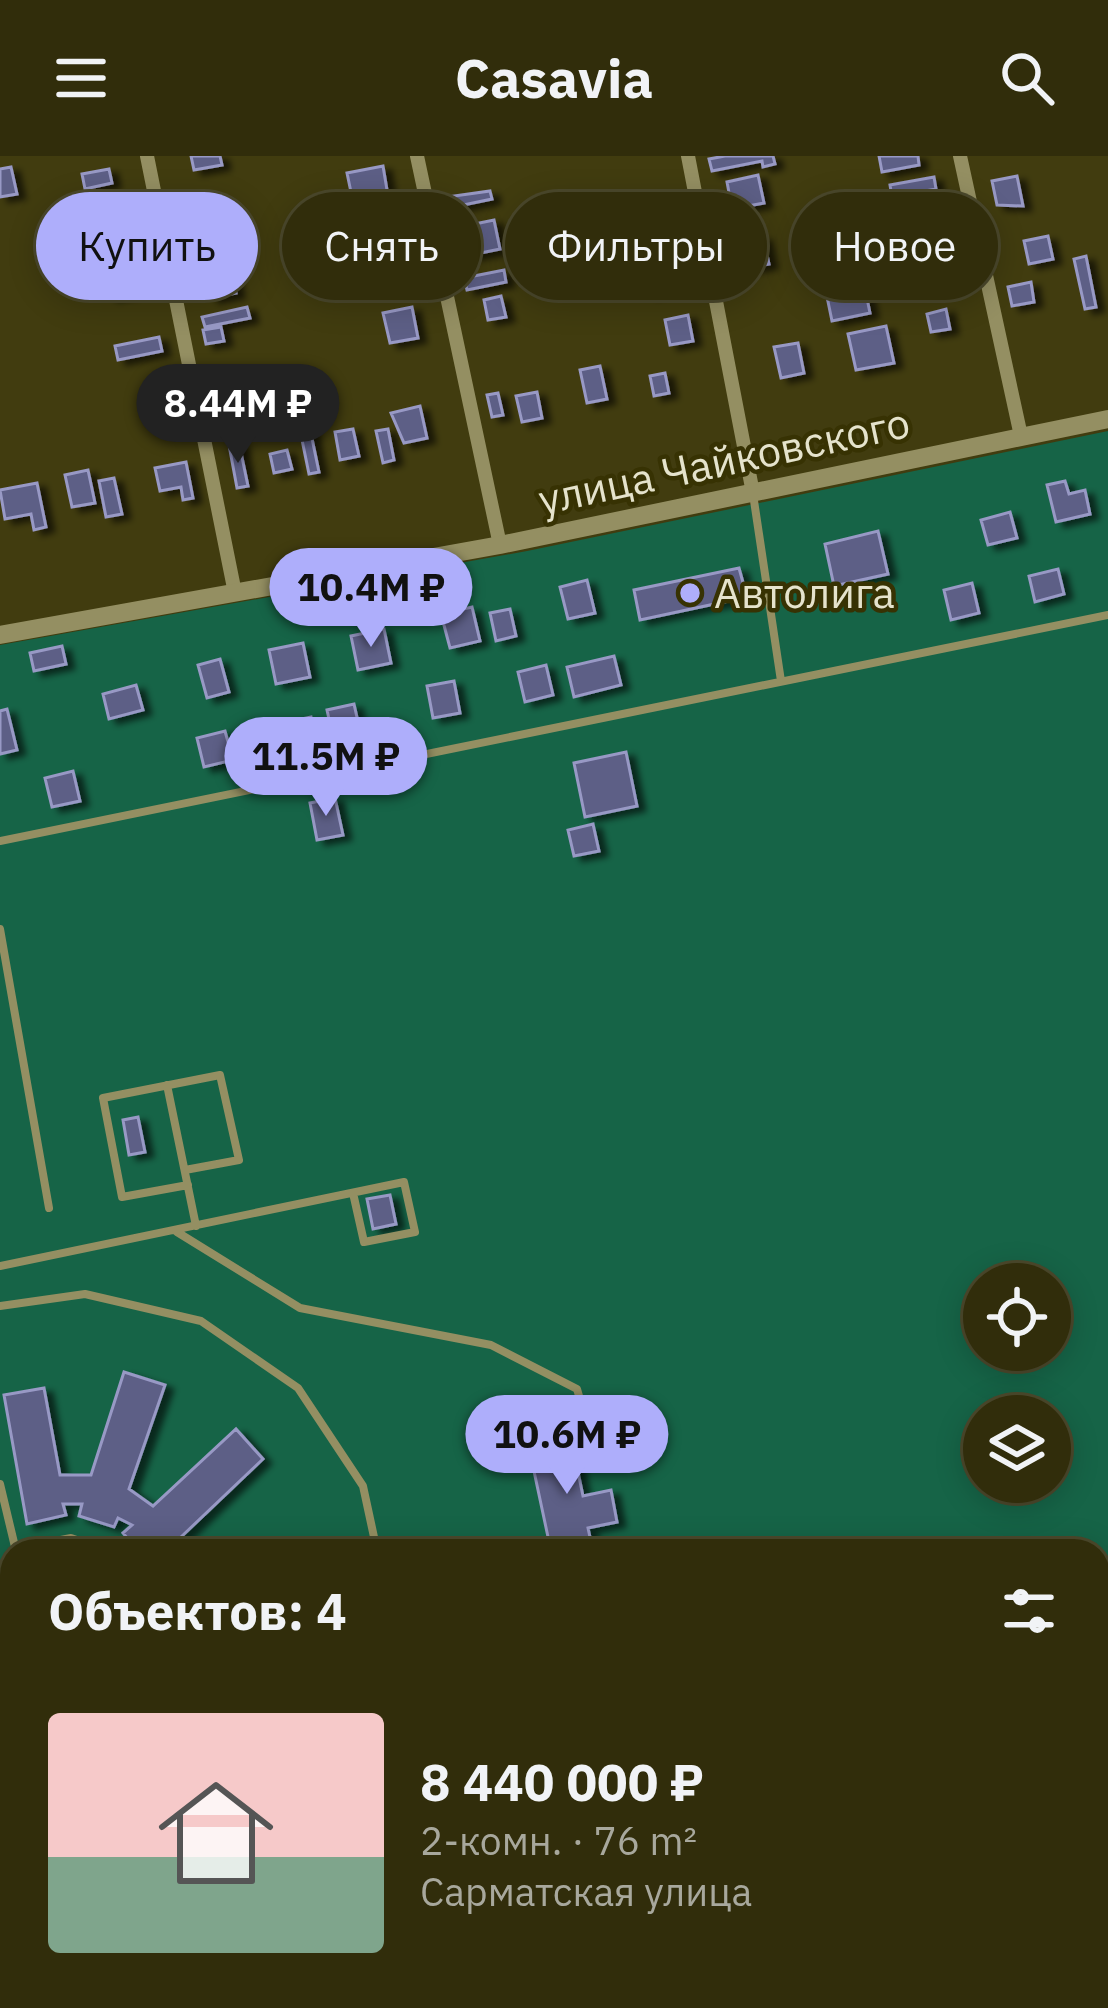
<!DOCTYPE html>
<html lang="ru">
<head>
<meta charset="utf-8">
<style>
	body { margin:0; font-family:"IBM Plex Sans",sans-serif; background:#393514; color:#f1f3f6; height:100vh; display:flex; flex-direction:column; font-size:45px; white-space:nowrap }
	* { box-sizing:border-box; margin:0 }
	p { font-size:39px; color:#a8a89d }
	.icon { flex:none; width:66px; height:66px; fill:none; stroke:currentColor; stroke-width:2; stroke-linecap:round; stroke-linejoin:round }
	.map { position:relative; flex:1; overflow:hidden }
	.drawer { position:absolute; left:0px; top:1383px; width:1110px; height:471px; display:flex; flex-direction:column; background:#312d0b; border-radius:36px 36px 0 0; box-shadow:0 6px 30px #0003,0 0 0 3px #4c492c }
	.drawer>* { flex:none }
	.banner { position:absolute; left:36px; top:36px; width:1038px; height:108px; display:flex; gap:24px }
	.tools { position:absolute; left:963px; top:1107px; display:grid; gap:24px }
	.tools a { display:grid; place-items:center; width:108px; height:108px; border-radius:50%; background:#312d0b; box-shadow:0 6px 30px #0003,0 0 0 3px #4c492c; font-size:60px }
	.price { position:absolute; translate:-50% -102px; padding:0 27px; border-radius:42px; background:#aeaefb; color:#111; font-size:39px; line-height:78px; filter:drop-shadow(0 3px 6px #0008) }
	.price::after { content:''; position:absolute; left:50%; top:72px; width:36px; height:27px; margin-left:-18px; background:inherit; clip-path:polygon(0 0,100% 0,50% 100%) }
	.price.selected { background:#222; color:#fff }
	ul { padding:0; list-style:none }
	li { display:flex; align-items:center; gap:36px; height:300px; padding:0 48px }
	li span { display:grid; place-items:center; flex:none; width:336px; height:240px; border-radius:12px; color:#555 }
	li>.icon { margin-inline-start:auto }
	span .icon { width:144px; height:144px; fill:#fffc; stroke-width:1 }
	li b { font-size:51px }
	h2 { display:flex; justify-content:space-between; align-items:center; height:144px; padding:0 48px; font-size:51px }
	.pill { padding:0 42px; border-radius:54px; background:#312d0b; box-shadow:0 6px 30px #0003,0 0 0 3px #4c492c; font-size:42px; line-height:108px }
	.pill.selected { background:#aeaefb; color:#111 }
	header { display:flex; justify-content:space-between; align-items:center; height:156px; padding:0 48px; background:#312d0b; font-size:54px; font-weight:700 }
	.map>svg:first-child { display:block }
	.green { fill:#166447; fill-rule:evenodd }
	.building { fill:#5d5e86; stroke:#9899c5; stroke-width:3; filter:url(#shadow) }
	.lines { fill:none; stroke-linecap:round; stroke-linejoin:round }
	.service { stroke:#948f62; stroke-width:8 }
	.minor { stroke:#948f62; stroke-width:14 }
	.tertiary { stroke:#948f62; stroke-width:18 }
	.poi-dot { fill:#aeaefb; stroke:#373203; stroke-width:4.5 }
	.labels { text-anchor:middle; stroke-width:9; stroke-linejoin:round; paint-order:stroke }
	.street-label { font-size:42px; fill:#e5e3cc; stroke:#373203 }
	.poi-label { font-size:42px; fill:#e5e3cc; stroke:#373203; text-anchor:start }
</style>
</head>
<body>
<header><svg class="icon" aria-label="menu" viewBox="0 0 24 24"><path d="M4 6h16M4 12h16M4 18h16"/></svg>Casavia<svg class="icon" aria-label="search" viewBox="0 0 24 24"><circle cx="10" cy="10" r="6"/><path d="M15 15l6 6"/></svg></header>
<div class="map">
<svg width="1108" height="1852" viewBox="0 0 1108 1852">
	<defs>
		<filter id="shadow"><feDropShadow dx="8" dy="4.5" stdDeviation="3" flood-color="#0009"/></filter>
	</defs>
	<rect width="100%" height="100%" fill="#413c0f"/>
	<path class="green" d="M1108 275V1852H0V489L527 395ZM984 1128H1050V1194H984ZM984 1260H1050V1326H984ZM12 1395H1098V1842H12Z"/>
	<path class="building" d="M191 0H220L222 9 194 14Z
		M725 0H773L775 8 763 11 762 5 712 15 709 3Z
		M879 0H918L919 9 882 16Z
		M383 10 387 34 352 41 347 17Z
		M11 11 17 38 0 41V13Z
		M109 13 112 27 85 33 82 18Z
		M758 19 764 47 732 53 727 26Z
		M1017 20 1023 50 997 49 992 25Z
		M934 21 936 33 892 41 890 29Z
		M490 35 492 43 449 52 447 41Z
		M652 36 658 65 633 70 627 41Z
		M928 48 932 71 909 75 905 52Z
		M220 58 224 75 203 79 200 62Z
		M494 64 500 93 471 99 465 70Z
		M743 64 745 76 725 80 722 68Z
		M115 67 122 98 99 102 93 71Z
		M396 72 401 98 377 103 372 77Z
		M677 75 681 93 658 98 654 80Z
		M763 80 769 108 742 113 738 90Z
		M1048 80 1053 103 1029 108 1024 85Z
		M938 100 943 126 913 133 908 107Z
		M1086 100 1096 151 1085 153 1074 103Z
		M666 110 671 132 649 137 645 115Z
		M231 113 236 137 211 142 206 119Z
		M504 114 506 126 467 134 464 122Z
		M145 119 147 132 110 140 107 127Z
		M863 123 870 157 832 165 825 131Z
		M1031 126 1034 146 1012 150 1008 131Z
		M501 140 506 161 488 164 484 144Z
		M247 151 250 162 205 171 202 161Z
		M412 151 418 182 390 187 383 157Z
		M946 153 950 173 931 176 927 158Z
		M688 159 693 185 670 189 665 164Z
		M886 170 894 207 856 214 848 178Z
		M221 171 224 185 206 188 203 174Z
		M159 181 162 195 118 204 115 190Z
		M798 187 804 217 781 222 774 191Z
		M600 210 607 243 587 247 580 214Z
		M665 217 669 237 654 240 650 220Z
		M537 236 542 262 522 266 516 240Z
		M498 237 503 259 492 261 487 239Z
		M420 250 427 282 404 287 391 257Z
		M310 273 319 316 309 318 300 274Z
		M353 273 359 300 340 304 335 276Z
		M388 273 394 304 383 307 376 275Z
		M239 287 248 330 237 332 229 289Z
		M287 294 292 313 274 317 270 298Z
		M186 306 193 342 183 344 181 331 160 335 155 312Z
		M88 314 95 347 72 351 65 319Z
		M114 322 122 358 106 361 99 325Z
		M1065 325 1069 338 1085 334 1090 358 1056 366 1047 329Z
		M37 327 46 371 34 374 31 358 5 363 0 334Z
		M1010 356 1017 382 988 389 981 364Z
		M878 375 888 418 834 430 825 388Z
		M739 412 747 441 640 464 634 434Z
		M1058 413 1064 438 1035 446 1029 420Z
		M587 424 595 457 568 463 560 431Z
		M972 427 979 457 951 464 944 434Z
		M472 451 480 485 450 492 441 458Z
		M510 453 516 480 496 485 490 457Z
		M384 473 391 507 358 514 351 480Z
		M303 487 310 521 276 528 269 494Z
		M62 490 66 508 34 515 30 497Z
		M614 500 621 529 574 541 567 511Z
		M220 503 229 536 207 542 198 509Z
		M546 509 553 539 525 546 518 516Z
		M454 525 460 557 433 562 427 530Z
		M136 529 143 554 109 563 103 538Z
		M354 548 362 584 335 591 327 554Z
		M7 553 17 594 0 598V555Z
		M311 561 318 595 285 602 278 568Z
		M225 575 233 604 204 611 197 582Z
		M626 596 637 650 585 661 574 607Z
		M73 615 80 645 52 651 45 622Z
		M335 642 343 679 317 684 310 647Z
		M593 668 599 695 574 700 568 674Z
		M138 961 145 996 129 999 123 964Z
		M390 1039 396 1068 373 1073 367 1043Z
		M124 1216 165 1229 129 1333 153 1350 236 1273 263 1303 181 1381 188 1395H138L123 1377 132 1369 118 1362 114 1371 79 1360 82 1348H63L66 1359 27 1368 4 1239 44 1232 60 1319H91Z
		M570 1278 583 1340 611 1334 617 1366 588 1372 593 1395H551L528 1287Z
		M291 1385 293 1395H245Z"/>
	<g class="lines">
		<path class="service" d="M753 338 781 525
			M0 685 1108 459
			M0 773 49 1052
			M167 929 196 1070
			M185 1014 239 1004 220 919 103 942 122 1041 188 1029
			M177 1076 300 1152 491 1189 577 1233 593 1288
			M0 1110 404 1026 415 1076 364 1086 353 1037
			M0 1150 85 1138 201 1165 298 1232 363 1330 377 1395
			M0 1328 16 1395
			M15 1393 71 1382 108 1395
			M0 1580 12 1636"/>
		<path class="minor" d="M147 0 235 437
			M417 0 500 389
			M688 0 753 337
			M960 0 1021 280"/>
		<path class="tertiary" d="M0 479 500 389 1108 263"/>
	</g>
	<circle class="poi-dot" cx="690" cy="437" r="12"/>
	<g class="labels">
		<g class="street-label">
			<text transform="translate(724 305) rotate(-12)" y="15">улица Чайковского</text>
		</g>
		<g class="poi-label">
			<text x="714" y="452">Автолига</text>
		</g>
	</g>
</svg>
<div class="tools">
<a><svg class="icon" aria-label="locate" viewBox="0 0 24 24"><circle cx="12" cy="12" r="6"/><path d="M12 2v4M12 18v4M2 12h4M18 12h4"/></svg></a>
<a><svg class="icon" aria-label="layers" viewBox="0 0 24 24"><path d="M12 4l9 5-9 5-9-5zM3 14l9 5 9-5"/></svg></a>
</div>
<b class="price selected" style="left:238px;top:310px">8.44M ₽</b>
<b class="price" style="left:371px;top:494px">10.4M ₽</b>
<b class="price" style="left:326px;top:663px">11.5M ₽</b>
<b class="price" style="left:567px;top:1341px">10.6M ₽</b>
<div class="banner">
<a class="pill selected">Купить</a>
<a class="pill">Снять</a>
<a class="pill">Фильтры</a>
<a class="pill">Новое</a>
</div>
<section class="drawer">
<h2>Объектов: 4<svg class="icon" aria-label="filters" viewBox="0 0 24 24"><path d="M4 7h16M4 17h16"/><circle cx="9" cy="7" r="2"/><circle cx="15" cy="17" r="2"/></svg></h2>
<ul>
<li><span style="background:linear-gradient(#f6c9c9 60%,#7fa58c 0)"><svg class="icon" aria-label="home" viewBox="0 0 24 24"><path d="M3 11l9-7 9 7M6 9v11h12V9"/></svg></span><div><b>8 440 000 ₽</b><p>2-комн. · 76 m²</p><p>Сарматская улица</p></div></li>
</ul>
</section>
</div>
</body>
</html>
